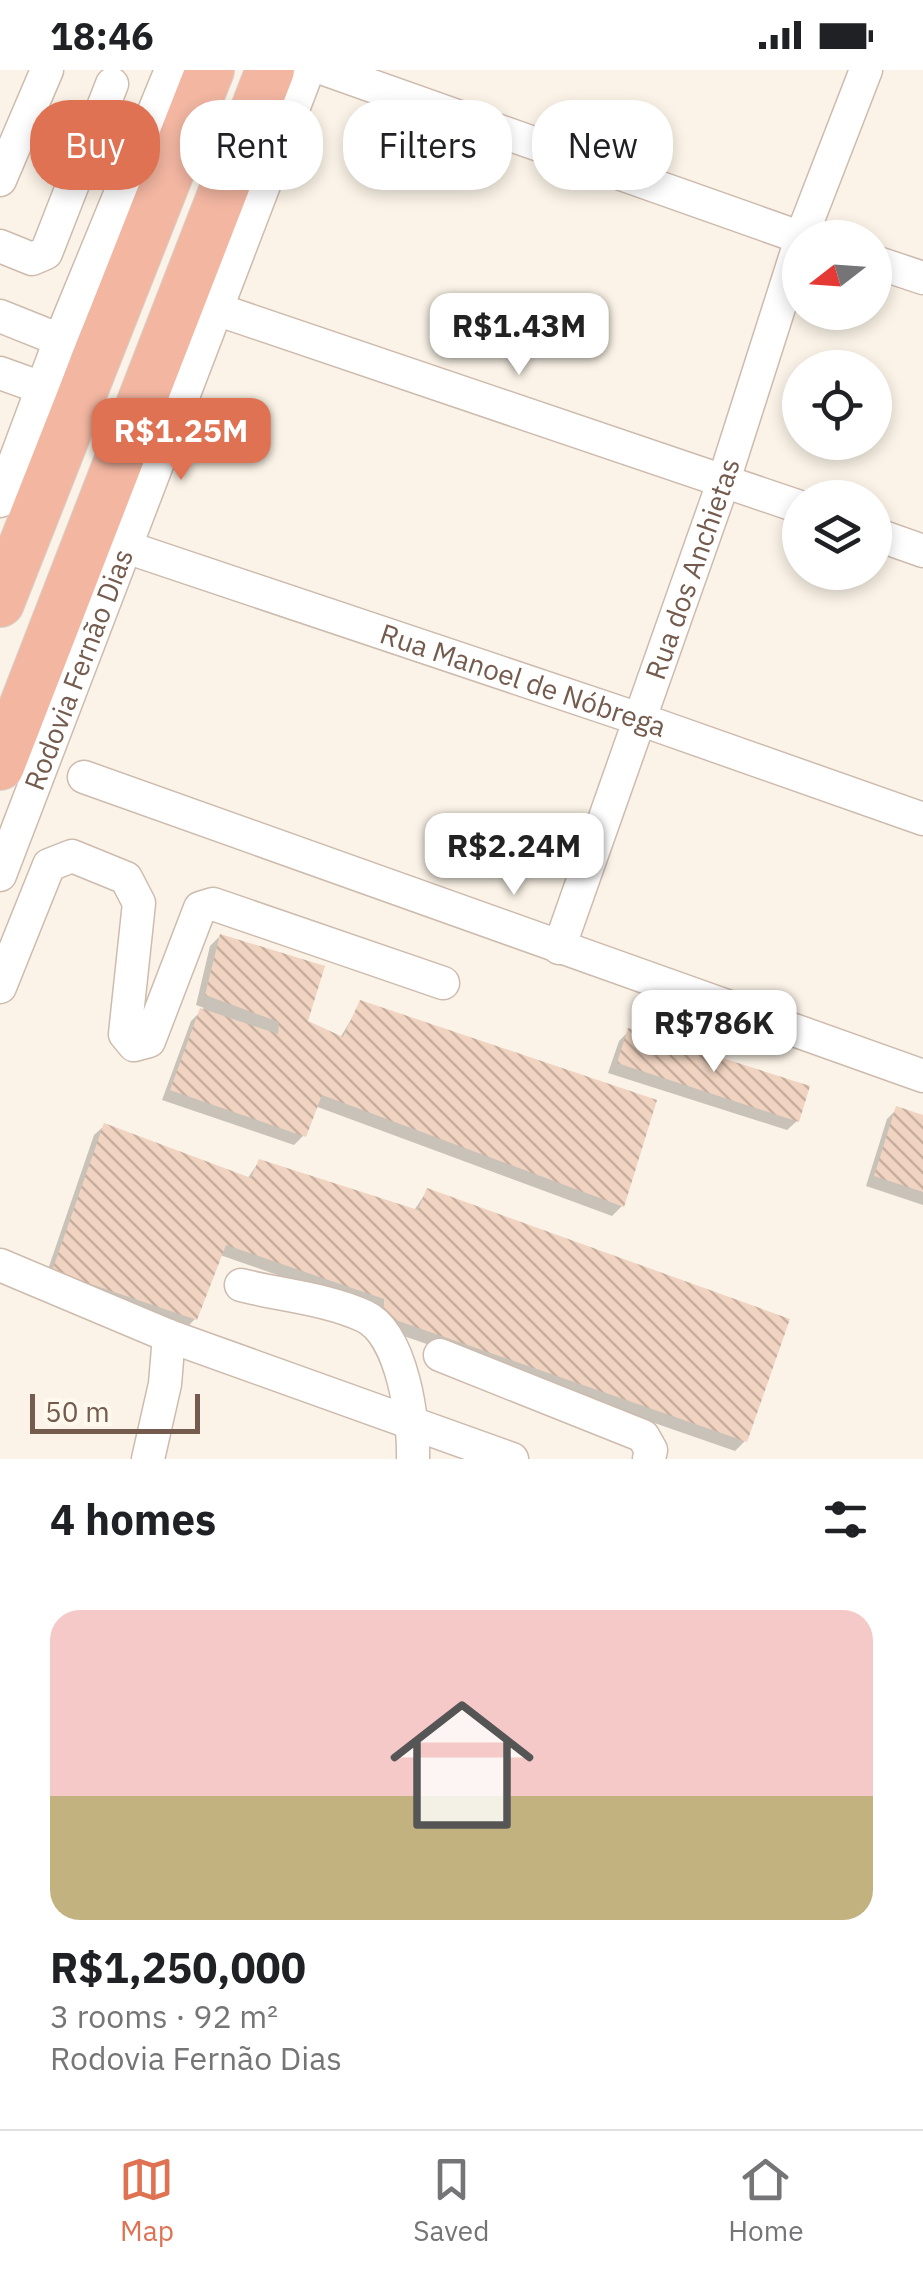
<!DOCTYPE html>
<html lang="en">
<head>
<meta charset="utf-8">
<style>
	body { margin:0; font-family:"IBM Plex Sans",sans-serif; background:#f2f2f2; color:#202124; height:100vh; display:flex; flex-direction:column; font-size:38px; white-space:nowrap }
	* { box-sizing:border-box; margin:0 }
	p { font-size:32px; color:#757577 }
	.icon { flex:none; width:55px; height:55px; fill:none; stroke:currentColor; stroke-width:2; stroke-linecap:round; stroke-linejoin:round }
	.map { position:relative; height:1389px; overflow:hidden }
	.drawer { display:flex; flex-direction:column; background:#fff; flex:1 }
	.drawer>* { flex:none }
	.top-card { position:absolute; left:30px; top:30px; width:865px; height:90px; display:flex; gap:20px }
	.needle { width:65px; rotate:253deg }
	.controls { position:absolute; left:782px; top:150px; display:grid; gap:20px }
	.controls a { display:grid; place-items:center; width:110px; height:110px; border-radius:50%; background:#fff; box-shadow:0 5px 15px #0003; font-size:50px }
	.scale { position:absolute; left:30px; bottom:25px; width:170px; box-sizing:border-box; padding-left:10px; border:5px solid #745b4d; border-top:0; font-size:28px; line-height:35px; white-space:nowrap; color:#745b4d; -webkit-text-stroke:8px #fef8ed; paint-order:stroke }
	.price { position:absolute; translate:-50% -85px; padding:0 22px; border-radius:20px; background:#fff; color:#222; font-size:32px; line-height:65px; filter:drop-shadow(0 2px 5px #0008) }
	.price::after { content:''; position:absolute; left:50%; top:60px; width:30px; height:22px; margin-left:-15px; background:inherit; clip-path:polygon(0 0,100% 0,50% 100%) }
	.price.active { background:#df7253; color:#fff }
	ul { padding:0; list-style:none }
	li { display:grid; align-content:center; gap:20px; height:530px; padding:0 50px }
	li span { display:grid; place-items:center; height:310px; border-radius:30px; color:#555 }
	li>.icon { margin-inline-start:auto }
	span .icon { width:180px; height:180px; fill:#fffc; stroke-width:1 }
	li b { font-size:42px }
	h2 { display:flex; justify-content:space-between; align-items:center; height:120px; padding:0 50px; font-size:42px }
	.tag { padding:0 35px; border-radius:40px; background:#fff; box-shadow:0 5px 15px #0003; font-size:35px; line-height:90px }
	.tag.active { background:#df7253; color:#fff }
	.status { display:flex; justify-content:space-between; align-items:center; height:70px; padding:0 50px; background:#fff; direction:ltr }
	.status svg { height:28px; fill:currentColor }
	.tabs { display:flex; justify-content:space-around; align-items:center; height:140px; border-top:2px solid #e0e0e0; background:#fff; font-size:28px; color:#757577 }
	.tabs a { display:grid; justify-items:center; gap:5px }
	.tabs .active { color:#df7253 }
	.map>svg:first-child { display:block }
	.shadow { fill:#0003 }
	.building { fill:url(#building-back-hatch) }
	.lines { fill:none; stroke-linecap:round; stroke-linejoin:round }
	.minor-casing { stroke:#cdbbae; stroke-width:35 }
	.highway-casing { stroke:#d8d1cd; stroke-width:50 }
	.minor { stroke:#fff; stroke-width:32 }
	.highway { stroke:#f2b6a1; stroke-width:48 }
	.labels { text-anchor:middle; stroke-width:8; stroke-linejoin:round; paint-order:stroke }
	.street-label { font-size:28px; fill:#745b4d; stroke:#fef8ed }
</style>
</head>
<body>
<div class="status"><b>18:46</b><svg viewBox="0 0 49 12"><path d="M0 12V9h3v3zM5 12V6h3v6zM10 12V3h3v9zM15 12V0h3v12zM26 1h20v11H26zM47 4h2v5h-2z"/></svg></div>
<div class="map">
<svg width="923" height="1389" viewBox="0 0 923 1389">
	<defs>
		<pattern id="building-back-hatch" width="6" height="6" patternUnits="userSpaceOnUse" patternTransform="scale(2.5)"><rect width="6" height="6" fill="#f0d3c0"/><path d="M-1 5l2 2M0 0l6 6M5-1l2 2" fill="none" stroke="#c7ae9e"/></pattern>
	</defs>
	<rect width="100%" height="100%" fill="#fbf3e7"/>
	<path class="shadow" d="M220 866 305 952 340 968 361 933 622 1136 612 1146 315 1036 304 1065 294 1075 162 1030 191 951 204 938 196 935 210 876Z
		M629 961 797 1051 787 1060 608 1003 619 971Z
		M897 1039 923 1047V1135L866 1116 887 1049Z
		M104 1056 247 1109 259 1092 413 1142 427 1121 745 1371 735 1381 375 1256V1239L220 1185 195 1249 185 1259 44 1211 94 1065Z"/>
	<path class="building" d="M220 864 325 896 308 951 343 967 360 930 657 1030 624 1137 322 1025 306 1067 170 1020 200 938 278 964 279 952 205 925Z
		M628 958 810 1016 799 1052 617 993Z
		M896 1036 923 1045V1122L874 1106Z
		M104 1053 251 1108 259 1089 418 1140 427 1118 790 1249 747 1372 384 1246V1229L226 1175 197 1250 52 1201Z"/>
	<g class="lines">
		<g class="minor-casing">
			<g id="minor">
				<path d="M327 0 802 168"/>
				<path d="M0 110 47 0"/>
				<path d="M801 168 866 0"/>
				<path d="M0 176 32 189 46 183 112 14"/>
				<path d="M875 192 923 208"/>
				<path d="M216 239 800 437"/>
				<path d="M0 246 60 270"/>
				<path d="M0 303 42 318"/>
				<path d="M0 431 60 270 171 0"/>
				<path d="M875 464 923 481"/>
				<path id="s1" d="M123 476 642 650 923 749"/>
				<path d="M84 707 923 1006"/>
				<path id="s2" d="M0 805 308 0"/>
				<path id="s3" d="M559 878 724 410 800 172"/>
				<path d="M0 917 49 795 72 786 126 808 139 833 125 964 134 975 149 971 200 838 213 834 443 913"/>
				<path d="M0 1195 169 1266 512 1389"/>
				<path d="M241 1215C280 1225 328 1229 364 1246 403 1264 414 1352 413 1389"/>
				<path d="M440 1285 643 1366 651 1380 649 1389"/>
				<path d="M148 1389 165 1314 169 1266"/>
			</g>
		</g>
		<g class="highway-casing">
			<path id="highway" d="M0 533 210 0
				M0 696 270 0"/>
		</g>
		<use href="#minor" class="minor"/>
		<use href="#highway" class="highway"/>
	</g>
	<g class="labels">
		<g class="street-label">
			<text dy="10" stroke="none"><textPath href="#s3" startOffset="402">Rua dos Anchietas</textPath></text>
			<text dy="10" stroke="none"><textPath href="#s2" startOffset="220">Rodovia Fernão Dias</textPath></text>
			<text dy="10" stroke="none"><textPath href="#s1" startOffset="422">Rua Manoel de Nóbrega</textPath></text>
		</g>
	</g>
</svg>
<div class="controls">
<a><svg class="needle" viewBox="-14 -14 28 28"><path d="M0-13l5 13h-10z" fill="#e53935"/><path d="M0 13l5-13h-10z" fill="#757577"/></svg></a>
<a><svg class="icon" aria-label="locate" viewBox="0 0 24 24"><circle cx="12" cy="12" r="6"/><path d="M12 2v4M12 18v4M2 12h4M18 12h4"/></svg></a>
<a><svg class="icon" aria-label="layers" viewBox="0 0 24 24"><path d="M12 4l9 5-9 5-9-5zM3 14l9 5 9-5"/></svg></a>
</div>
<div class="scale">50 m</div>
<b class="price" style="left:519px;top:308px">R$1.43M</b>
<b class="price active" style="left:181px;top:413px">R$1.25M</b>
<b class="price" style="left:514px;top:828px">R$2.24M</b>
<b class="price" style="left:714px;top:1005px">R$786K</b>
<div class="top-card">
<a class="tag active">Buy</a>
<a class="tag">Rent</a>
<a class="tag">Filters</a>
<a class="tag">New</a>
</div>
</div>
<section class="drawer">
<h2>4 homes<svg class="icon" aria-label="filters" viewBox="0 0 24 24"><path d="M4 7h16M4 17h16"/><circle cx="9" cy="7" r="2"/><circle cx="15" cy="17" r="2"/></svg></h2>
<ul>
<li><span style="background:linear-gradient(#f6c9c9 60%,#c2b280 0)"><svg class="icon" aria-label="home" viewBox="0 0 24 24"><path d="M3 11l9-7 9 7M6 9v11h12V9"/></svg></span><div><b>R$1,250,000</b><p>3 rooms · 92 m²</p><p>Rodovia Fernão Dias</p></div></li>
</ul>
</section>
<nav class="tabs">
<a class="active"><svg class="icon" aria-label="map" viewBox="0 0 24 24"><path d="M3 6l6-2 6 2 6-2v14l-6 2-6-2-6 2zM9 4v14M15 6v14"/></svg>Map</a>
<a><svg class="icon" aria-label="saved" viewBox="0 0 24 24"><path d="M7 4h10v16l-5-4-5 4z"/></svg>Saved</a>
<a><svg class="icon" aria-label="home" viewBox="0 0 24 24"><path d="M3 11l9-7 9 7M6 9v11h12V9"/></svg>Home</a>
</nav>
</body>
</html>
